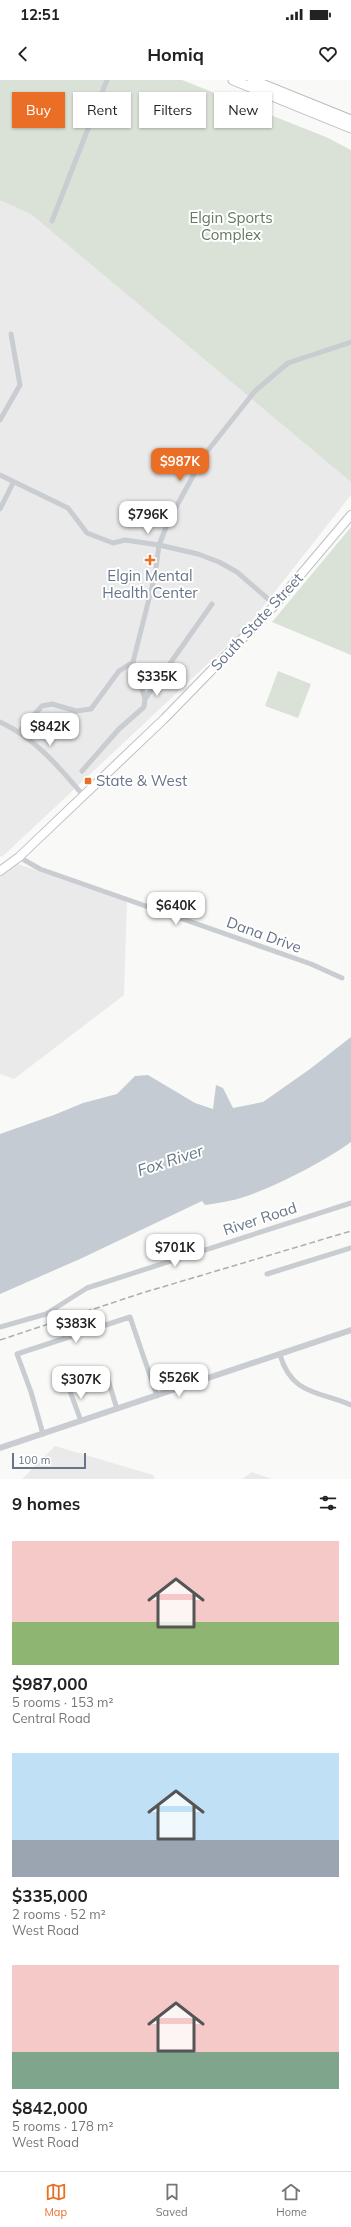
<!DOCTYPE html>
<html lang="en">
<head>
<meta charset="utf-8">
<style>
	body { margin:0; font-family:Mulish,sans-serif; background:#f2f2f2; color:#222; height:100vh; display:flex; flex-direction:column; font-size:15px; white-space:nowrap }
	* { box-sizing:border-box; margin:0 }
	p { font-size:13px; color:#767676 }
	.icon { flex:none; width:22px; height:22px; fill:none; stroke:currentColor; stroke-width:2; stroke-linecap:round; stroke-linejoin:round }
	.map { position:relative; height:1399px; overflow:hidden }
	.panel { display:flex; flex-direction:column; background:#fff; flex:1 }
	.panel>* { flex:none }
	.top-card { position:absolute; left:12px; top:12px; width:327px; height:36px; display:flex; gap:8px }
	.scale { position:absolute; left:12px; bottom:10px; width:74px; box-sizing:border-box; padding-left:4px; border:2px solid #677589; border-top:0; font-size:11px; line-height:14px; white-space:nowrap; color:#677589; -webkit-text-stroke:3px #fff; paint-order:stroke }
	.price { position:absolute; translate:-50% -34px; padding:0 9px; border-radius:8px; background:#fff; color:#222; font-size:13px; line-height:26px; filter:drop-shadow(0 1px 2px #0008) }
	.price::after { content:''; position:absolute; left:50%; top:24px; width:12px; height:9px; margin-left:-6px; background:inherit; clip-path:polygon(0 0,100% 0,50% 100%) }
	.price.active { background:#eb6e26; color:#fff }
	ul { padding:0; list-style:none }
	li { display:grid; align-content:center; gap:8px; height:212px; padding:0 12px }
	li span { display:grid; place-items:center; height:124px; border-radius:0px; color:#555 }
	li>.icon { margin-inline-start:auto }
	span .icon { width:72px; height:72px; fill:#fffc; stroke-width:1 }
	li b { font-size:17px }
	h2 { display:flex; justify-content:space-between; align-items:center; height:48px; padding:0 12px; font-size:17px }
	.pill { padding:0 14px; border-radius:0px; background:#fff; box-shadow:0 1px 3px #0004; font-size:14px; line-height:36px }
	.pill.active { background:#eb6e26; color:#fff }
	.status { display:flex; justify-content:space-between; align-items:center; height:28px; padding:0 20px; background:#fff; direction:ltr }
	.status svg { height:11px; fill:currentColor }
	header { display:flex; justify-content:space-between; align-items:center; height:52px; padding:0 12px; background:#fff; font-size:18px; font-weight:700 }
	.dock { display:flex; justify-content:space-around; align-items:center; height:56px; border-top:1px solid #e0e0e0; background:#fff; font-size:11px; color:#767676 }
	.dock a { display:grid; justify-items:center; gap:2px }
	.dock .active { color:#eb6e26 }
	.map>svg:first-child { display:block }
	.built { fill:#eaeaea }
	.green { fill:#dae2d8 }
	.water { fill:#c4cbd2 }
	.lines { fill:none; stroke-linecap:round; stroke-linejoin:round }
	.primary-casing { stroke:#bcbfc4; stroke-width:10 }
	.motorway-casing { stroke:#bbbec2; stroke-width:11 }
	.minor { stroke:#c9ccd0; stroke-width:5 }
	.tertiary { stroke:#c9ccd0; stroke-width:6 }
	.primary { stroke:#fff; stroke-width:8 }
	.motorway { stroke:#fff; stroke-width:9 }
	.rail { stroke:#a9aeb5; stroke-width:1.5; stroke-dasharray:6 3; stroke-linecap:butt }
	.poi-dot { fill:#eb6e26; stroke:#fff; stroke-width:1.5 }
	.labels { text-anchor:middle; stroke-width:4; stroke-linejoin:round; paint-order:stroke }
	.park-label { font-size:15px; fill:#647a62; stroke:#fff }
	.poi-label { font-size:15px; fill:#677589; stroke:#fff }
	.street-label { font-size:15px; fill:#677589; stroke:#fff }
	.water-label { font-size:16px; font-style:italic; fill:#637784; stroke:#fff }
</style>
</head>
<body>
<div class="status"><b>12:51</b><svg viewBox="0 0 49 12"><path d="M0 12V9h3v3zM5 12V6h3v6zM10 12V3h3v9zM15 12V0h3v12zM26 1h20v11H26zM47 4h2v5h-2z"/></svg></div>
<header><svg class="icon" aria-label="back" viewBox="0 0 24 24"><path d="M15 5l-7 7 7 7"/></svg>Homiq<svg class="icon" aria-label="heart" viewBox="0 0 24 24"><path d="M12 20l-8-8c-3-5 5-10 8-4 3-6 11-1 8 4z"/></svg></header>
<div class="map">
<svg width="351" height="1399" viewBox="0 0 351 1399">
	<rect width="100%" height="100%" fill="#f9f9f7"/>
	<path class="built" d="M0 119 52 141 351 402V415L248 546 2 777 0 776Z
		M15 783 127 821 124 915 14 999 0 994V792Z
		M55 1366 153 1395 155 1399H22Z
		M252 1392 272 1399H242Z"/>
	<path class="green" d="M0 0H182L326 57 351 70V402L31 134 0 120Z
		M351 447V575L272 542Z
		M278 591 311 604 298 638 265 626Z"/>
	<path class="water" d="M351 957V1062C323 1082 277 1106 244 1117 232 1121 218 1123 205 1125L202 1121 80 1179 0 1214V1054L54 1035 83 1023 117 1014 135 996 148 995 195 1023 213 1029 216 1005 223 1008 233 1028 263 1022 310 989Z"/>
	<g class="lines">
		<g class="primary-casing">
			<path id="primary" d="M0 791 19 777 164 639 275 525 351 435"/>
		</g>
		<g class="motorway-casing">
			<path id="motorway" d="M233 0 351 48
				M252 0 351 40"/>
		</g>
		<path class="minor" d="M52 141 107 0
			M0 340 20 305 11 254
			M0 395 68 428 87 453 113 463 125 460 159 465 198 474 219 482 237 492 275 525
			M0 429 13 403
			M145 619 133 582 155 495 159 465 169 440 205 374 255 311 288 283 351 262
			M0 642C35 658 58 686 83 715
			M20 651 42 626 52 624 76 631 91 629 119 591 133 582
			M82 691 119 649 144 627 145 619 212 524
			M19 777 40 789 311 884 342 898
			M267 1194 351 1168
			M0 1247 46 1234 87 1208 351 1123
			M280 1275C292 1315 318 1311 351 1325
			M105 1290 117 1329
			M67 1303 81 1341
			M43 1354 31 1312 17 1274 130 1237 157 1316"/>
		<path class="tertiary" d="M0 1368 351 1250"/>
		<use href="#primary" class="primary"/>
		<use href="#motorway" class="motorway"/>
		<path class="rail" d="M0 1260 142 1213 351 1151"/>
	</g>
	<g class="poi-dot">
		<path d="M148 474h4v4h4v4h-4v4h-4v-4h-4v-4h4z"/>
		<rect x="84" y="697" width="8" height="8" rx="2"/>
	</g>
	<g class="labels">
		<g class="park-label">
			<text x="231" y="143">Elgin Sports<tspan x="231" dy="17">Complex</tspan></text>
		</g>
		<g class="poi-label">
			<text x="150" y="501">Elgin Mental<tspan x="150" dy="17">Health Center</tspan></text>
			<text x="96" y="706" text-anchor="start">State &amp; West</text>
		</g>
		<g class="street-label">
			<text transform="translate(257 542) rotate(-47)" y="5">South State Street</text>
			<text transform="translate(264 855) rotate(20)" y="5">Dana Drive</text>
			<text transform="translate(260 1139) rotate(-18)" y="5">River Road</text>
		</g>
		<g class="water-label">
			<text transform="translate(170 1080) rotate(-18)" y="6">Fox River</text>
		</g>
	</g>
</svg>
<div class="scale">100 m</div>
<b class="price active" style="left:180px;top:402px">$987K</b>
<b class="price" style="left:148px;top:455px">$796K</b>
<b class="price" style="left:157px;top:617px">$335K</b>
<b class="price" style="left:50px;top:667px">$842K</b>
<b class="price" style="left:176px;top:846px">$640K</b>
<b class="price" style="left:175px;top:1188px">$701K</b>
<b class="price" style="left:76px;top:1264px">$383K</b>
<b class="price" style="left:179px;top:1318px">$526K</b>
<b class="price" style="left:81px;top:1320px">$307K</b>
<div class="top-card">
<a class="pill active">Buy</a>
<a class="pill">Rent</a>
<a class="pill">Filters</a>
<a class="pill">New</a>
</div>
</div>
<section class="panel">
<h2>9 homes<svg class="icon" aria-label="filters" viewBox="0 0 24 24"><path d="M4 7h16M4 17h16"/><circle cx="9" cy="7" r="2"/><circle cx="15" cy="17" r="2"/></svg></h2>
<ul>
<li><span style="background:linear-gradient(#f6c9c9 65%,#8fb573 0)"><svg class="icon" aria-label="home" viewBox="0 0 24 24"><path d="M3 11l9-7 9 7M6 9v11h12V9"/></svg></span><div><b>$987,000</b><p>5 rooms · 153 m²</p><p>Central Road</p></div></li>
<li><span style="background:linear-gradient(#bfe0f5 70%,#9aa5b1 0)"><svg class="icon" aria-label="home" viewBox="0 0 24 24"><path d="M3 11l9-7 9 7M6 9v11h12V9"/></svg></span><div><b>$335,000</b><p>2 rooms · 52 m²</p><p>West Road</p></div></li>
<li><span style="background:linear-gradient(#f6c9c9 70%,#7fa58c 0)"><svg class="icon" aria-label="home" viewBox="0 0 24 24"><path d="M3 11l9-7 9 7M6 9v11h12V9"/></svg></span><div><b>$842,000</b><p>5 rooms · 178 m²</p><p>West Road</p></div></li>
</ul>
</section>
<nav class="dock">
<a class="active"><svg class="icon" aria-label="map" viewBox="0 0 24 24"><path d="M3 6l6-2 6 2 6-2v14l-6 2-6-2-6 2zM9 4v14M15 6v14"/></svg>Map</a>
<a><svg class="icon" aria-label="saved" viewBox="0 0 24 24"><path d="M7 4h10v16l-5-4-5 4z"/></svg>Saved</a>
<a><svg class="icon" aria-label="home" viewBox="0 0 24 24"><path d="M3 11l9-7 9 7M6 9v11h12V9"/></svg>Home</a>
</nav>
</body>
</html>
